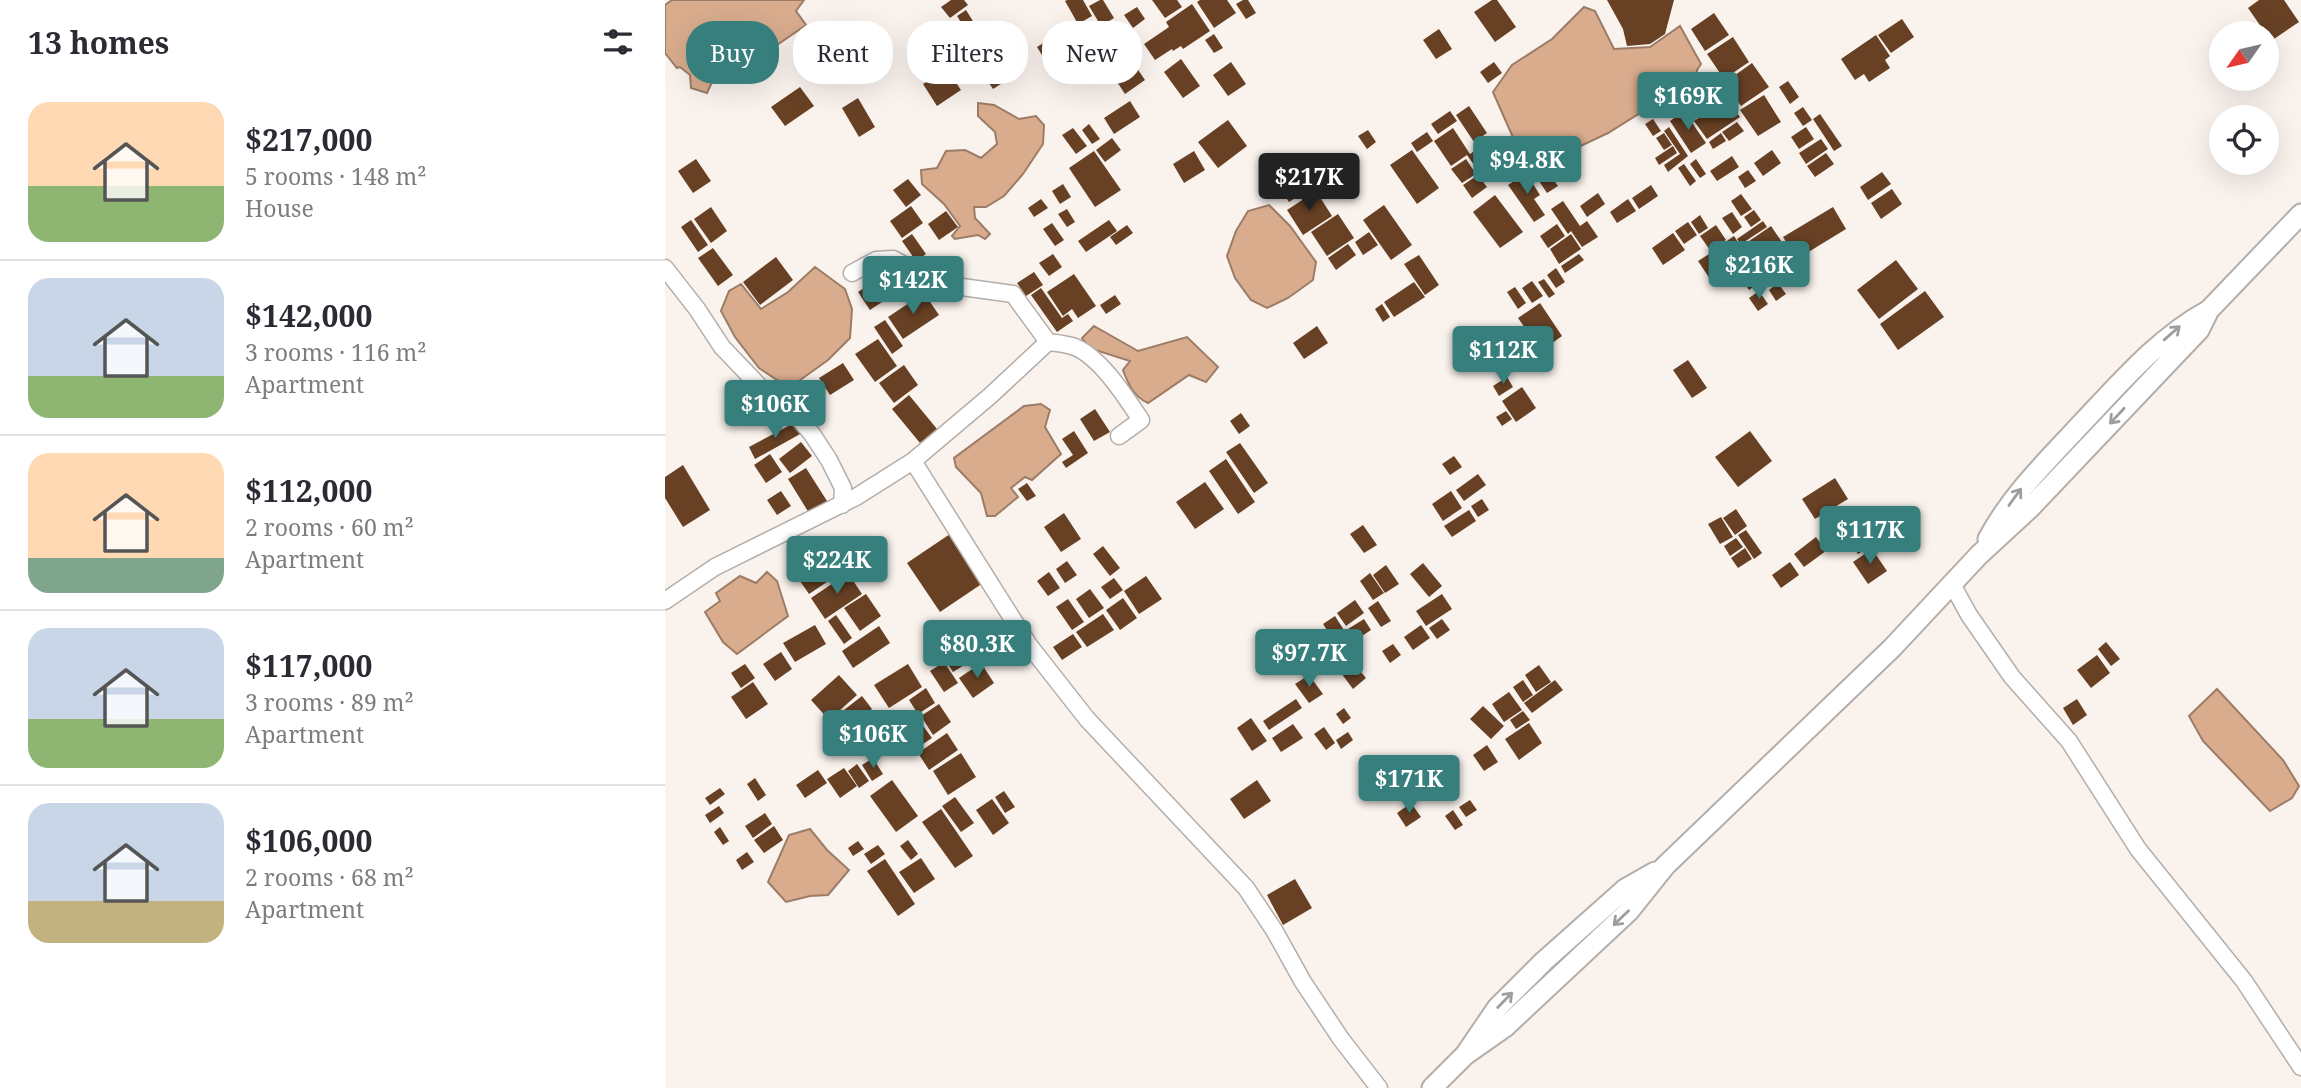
<!DOCTYPE html>
<html lang="en">
<head>
<meta charset="utf-8">
<style>
	body { margin:0; font-family:"Noto Serif",serif; background:#f7f7f7; color:#2b2b33; height:100vh; display:flex; flex-direction:column; font-size:26px; white-space:nowrap }
	* { box-sizing:border-box; margin:0 }
	p { font-size:23px; color:#7c7c81 }
	.icon { flex:none; width:38px; height:38px; fill:none; stroke:currentColor; stroke-width:2; stroke-linecap:round; stroke-linejoin:round }
	.map { position:relative; flex:1; overflow:hidden }
	.side { display:flex; flex-direction:column; background:#fff; width:665px }
	.side>* { flex:none }
	.banner { position:absolute; left:21px; top:21px; width:665px; height:63px; display:flex; gap:14px }
	.needle { width:46px; rotate:236deg }
	.tools { position:absolute; left:1544px; top:21px; display:grid; gap:14px }
	.tools a { display:grid; place-items:center; width:70px; height:70px; border-radius:50%; background:#fff; box-shadow:0 7px 28px #0002; font-size:35px }
	.price { position:absolute; translate:-50% -60px; padding:0 16px; border-radius:7px; background:#367f7c; color:#fff; font-size:23px; line-height:46px; filter:drop-shadow(0 2px 4px #0008) }
	.price::after { content:''; position:absolute; left:50%; top:42px; width:21px; height:16px; margin-left:-10px; background:inherit; clip-path:polygon(0 0,100% 0,50% 100%) }
	.price.on { background:#222; color:#fff }
	ul { padding:0; list-style:none }
	li { display:flex; align-items:center; gap:21px; height:175px; padding:0 28px }
	li+li { border-top:2px solid #e1e1e2 }
	li span { display:grid; place-items:center; flex:none; width:196px; height:140px; border-radius:21px; color:#555 }
	li>.icon { margin-inline-start:auto }
	span .icon { width:84px; height:84px; fill:#fffc; stroke-width:1 }
	li b { font-size:30px }
	h2 { display:flex; justify-content:space-between; align-items:center; height:84px; padding:0 28px; font-size:30px }
	.pill { padding:0 24px; border-radius:28px; background:#fff; box-shadow:0 7px 28px #0002; font-size:24px; line-height:63px }
	.pill.on { background:#367f7c; color:#fff }
	main { display:flex; flex:1; min-height:0 }
	.map>svg:first-child { display:block }
	.water { fill:#d9ac8d; stroke:#9c7c66; stroke-width:2 }
	.building { fill:#684125 }
	.lines { fill:none; stroke-linecap:round; stroke-linejoin:round }
	.minor-casing { stroke:#b4aeaa; stroke-width:19 }
	.major-casing { stroke:#b4aeaa; stroke-width:23 }
	.minor { stroke:#fff; stroke-width:16 }
	.major { stroke:#fff; stroke-width:19 }
	.oneway { stroke:#9f9e9e }
</style>
</head>
<body>
<main>
<section class="side">
<h2>13 homes<svg class="icon" aria-label="filters" viewBox="0 0 24 24"><path d="M4 7h16M4 17h16"/><circle cx="9" cy="7" r="2"/><circle cx="15" cy="17" r="2"/></svg></h2>
<ul>
<li><span style="background:linear-gradient(#ffd9b3 60%,#8fb573 0)"><svg class="icon" aria-label="home" viewBox="0 0 24 24"><path d="M3 11l9-7 9 7M6 9v11h12V9"/></svg></span><div><b>$217,000</b><p>5 rooms · 148 m²</p><p>House</p></div></li>
<li><span style="background:linear-gradient(#c9d6e8 70%,#8fb573 0)"><svg class="icon" aria-label="home" viewBox="0 0 24 24"><path d="M3 11l9-7 9 7M6 9v11h12V9"/></svg></span><div><b>$142,000</b><p>3 rooms · 116 m²</p><p>Apartment</p></div></li>
<li><span style="background:linear-gradient(#ffd9b3 75%,#7fa58c 0)"><svg class="icon" aria-label="home" viewBox="0 0 24 24"><path d="M3 11l9-7 9 7M6 9v11h12V9"/></svg></span><div><b>$112,000</b><p>2 rooms · 60 m²</p><p>Apartment</p></div></li>
<li><span style="background:linear-gradient(#c9d6e8 65%,#8fb573 0)"><svg class="icon" aria-label="home" viewBox="0 0 24 24"><path d="M3 11l9-7 9 7M6 9v11h12V9"/></svg></span><div><b>$117,000</b><p>3 rooms · 89 m²</p><p>Apartment</p></div></li>
<li><span style="background:linear-gradient(#c9d6e8 70%,#c2b280 0)"><svg class="icon" aria-label="home" viewBox="0 0 24 24"><path d="M3 11l9-7 9 7M6 9v11h12V9"/></svg></span><div><b>$106,000</b><p>2 rooms · 68 m²</p><p>Apartment</p></div></li>
</ul>
</section>
<div class="map">
<svg width="1636" height="1088" viewBox="0 0 1636 1088">
	<rect width="100%" height="100%" fill="#f9f2ed"/>
	<path class="water" d="M7 0H139L131 11 141 25 112 45 104 37 55 65 42 93 26 88 25 75 15 67 12 68 0 53V5Z
		M919 7 930 11 949 49 985 47 1015 26 1036 64 1032 70 1030 85 1004 95 943 133 867 169 850 142 828 92 847 65 887 39Z
		M313 103 329 105 354 119 371 116 379 125 378 144 358 174 339 196 321 207H309L310 218 325 234 320 239 313 235 290 239 287 236 295 226 279 204 257 184 256 170 272 168 281 151 300 150 316 158 332 144 330 132 313 116Z
		M604 205 625 226 651 262 648 280 623 298 602 308 586 300 570 278 562 256 571 231 583 211Z
		M150 267 180 289 187 309 185 338 163 360 124 388 94 368 70 337 56 311 64 291 76 284 96 309 123 292Z
		M429 326 473 351 522 337 553 367 541 382 524 375 483 403C469 397 463 384 458 370L465 361 424 348 417 338Z
		M376 404 385 410 380 427 396 454 367 480 360 477 346 488 353 497 330 516H322L316 493 291 467 289 458 359 406Z
		M102 572 112 581 123 616 72 654 58 642 40 612 55 601 51 593 75 576 91 583Z
		M1552 689 1618 760 1634 786 1627 798 1605 811 1538 741 1524 716Z
		M145 829 162 850 184 870 163 895 145 896 121 902 103 882 124 835Z"/>
	<path class="building" d="M286 0H299L303 5 285 18 276 7Z
		M402 0H418L427 16 413 24 400 1Z
		M435 0H438L449 18 436 26 424 6Z
		M487 0H512L517 7 500 18Z
		M535 0H562L571 13 549 28 532 2Z
		M578 0H583L591 13 581 19 571 4Z
		M827 0H832L851 27 830 42 809 12Z
		M942 0H1009L1000 34 985 44 962 46 958 29Z
		M1594 0H1619L1634 22 1606 41 1583 8Z
		M527 4 545 31 518 49 516 46 508 51 507 49 490 60 479 44 504 27 501 22Z
		M472 7 480 19 468 28 459 15Z
		M301 10 311 26 302 32 292 16Z
		M1049 13 1064 35 1040 51 1026 29Z
		M1237 19 1249 37 1226 53 1213 35Z
		M292 21 305 42 287 53 274 33Z
		M774 29 787 49 771 59 758 40Z
		M549 34 558 48 549 53 540 40Z
		M391 35 403 54 383 65 372 47Z
		M1211 35 1225 56 1220 60 1225 68 1204 82 1199 74 1190 80 1176 59Z
		M1068 37 1084 62 1059 79 1042 54Z
		M329 40 336 53 320 63 312 50Z
		M272 43 279 55 257 69 250 58Z
		M303 43 320 67 296 84 280 60Z
		M465 58 480 80 460 94 445 71Z
		M516 59 535 86 518 98 499 72Z
		M276 60 281 67 268 76 263 68Z
		M333 62 344 79 328 89 317 73Z
		M566 62 581 84 563 96 548 75Z
		M829 62 837 73 823 83 815 72Z
		M1087 63 1104 87 1076 106 1059 83Z
		M282 69 296 90 272 106 258 84Z
		M1123 81 1134 97 1125 104 1114 87Z
		M135 87 149 106 120 126 106 107Z
		M1099 95 1116 122 1093 136 1075 110Z
		M193 98 210 127 194 137 177 108Z
		M1062 99 1075 117 1042 139 1029 121Z
		M465 101 475 117 449 134 439 118Z
		M804 106 822 133 809 142 791 115Z
		M1138 107 1147 120 1138 126 1129 113Z
		M785 111 792 121 773 134 766 124Z
		M1019 111 1041 143 1026 153 1005 121Z
		M1155 114 1177 146 1169 151 1148 119Z
		M988 119 996 131 988 136 980 124Z
		M563 120 582 146 553 168 533 142Z
		M1072 122 1079 131 1064 141 1057 132Z
		M424 124 435 139 427 144 417 130Z
		M1004 127 1023 156 1003 172 999 165 1015 154 999 131Z
		M1141 127 1149 139 1134 149 1126 137Z
		M408 128 422 146 411 154 397 135Z
		M788 128 805 154 827 139 837 155 814 172 802 155 786 166 769 141Z
		M703 130 711 142 702 149 693 136Z
		M762 132 768 141 752 152 746 143Z
		M999 133 1007 145 999 150 991 138Z
		M1056 133 1061 141 1048 149 1044 142Z
		M447 138 456 150 440 162 431 150Z
		M1156 139 1163 149 1141 164 1134 153Z
		M1008 146 1012 153 994 165 990 158Z
		M747 150 774 188 752 204 725 165Z
		M1107 150 1116 163 1098 176 1089 163Z
		M429 151 456 190 430 207 404 168Z
		M529 151 540 170 519 183 508 164Z
		M1161 153 1169 164 1150 177 1142 166Z
		M657 155 668 173 651 183 640 165Z
		M1067 156 1074 167 1052 181 1045 171Z
		M31 159 46 181 28 193 13 171Z
		M801 159 811 174 797 183 786 169Z
		M1031 159 1041 174 1035 178 1025 164Z
		M1019 164 1031 181 1025 186 1013 168Z
		M880 168 893 186 882 193 870 175Z
		M638 169 649 186 624 202 613 186Z
		M1083 170 1091 181 1080 188 1073 177Z
		M1217 172 1226 184 1203 200 1195 187Z
		M861 173 875 195 869 199 880 215 869 222 843 185Z
		M813 175 822 187 807 198 798 185Z
		M243 179 256 195 241 207 228 190Z
		M398 184 406 197 395 204 387 191Z
		M986 185 993 196 974 209 967 198Z
		M1227 189 1237 204 1216 219 1206 203Z
		M651 191 667 216 638 235 622 210Z
		M933 193 940 204 922 217 915 206Z
		M1076 194 1087 209 1076 216 1066 201Z
		M830 195 858 232 835 248 808 212Z
		M376 199 383 208 369 217 363 208Z
		M963 199 971 211 952 223 945 212Z
		M898 201 915 226 922 221 933 237 917 247 906 231 903 234 886 209Z
		M719 205 747 245 726 260 698 220Z
		M246 206 258 223 237 238 225 221Z
		M46 207 62 231 46 243 29 219Z
		M1168 207 1181 229 1132 259 1118 237Z
		M402 209 410 222 402 227 393 214Z
		M1089 210 1096 220 1086 227 1079 217Z
		M281 211 293 227 274 240 263 224Z
		M1067 212 1077 227 1068 234 1057 218Z
		M673 214 689 238 662 256 646 232Z
		M1035 215 1043 228 1034 234 1026 222Z
		M26 220 43 245 33 252 16 227Z
		M444 220 452 231 421 252 413 241Z
		M1098 221 1102 227 1076 244 1072 239Z
		M1023 222 1032 235 1019 244 1010 231Z
		M387 223 399 240 390 246 378 229Z
		M892 224 900 236 883 248 875 236Z
		M462 225 468 233 451 245 445 237Z
		M1051 225 1061 240 1045 250 1035 236Z
		M1106 226 1121 248 1092 267 1077 246Z
		M704 232 713 245 698 255 690 242Z
		M1008 233 1020 250 998 265 987 248Z
		M247 234 261 254 251 261 237 241Z
		M906 234 916 249 894 264 885 249Z
		M1069 236 1076 247 1057 260 1050 249Z
		M683 244 691 255 671 270 663 258Z
		M48 248 68 275 53 286 33 258Z
		M1049 251 1061 269 1045 279 1033 261Z
		M388 254 397 267 384 276 374 263Z
		M914 254 919 260 900 273 896 266Z
		M1118 254 1125 265 1099 283 1092 272Z
		M754 255 774 285 760 295 739 264Z
		M111 257 128 280 95 305 78 282Z
		M1231 260 1253 289 1214 319 1192 290Z
		M231 266 244 284 205 310 193 292Z
		M891 268 900 282 891 288 882 275Z
		M1086 271 1094 283 1084 290 1076 278Z
		M369 272 378 285 361 296 352 283Z
		M409 274 431 306 413 318 407 309 398 316 382 292Z
		M879 279 890 294 884 298 873 282Z
		M867 281 878 296 867 303 857 288Z
		M749 282 760 297 729 317 719 302Z
		M1113 283 1121 294 1111 301 1104 290Z
		M850 287 861 303 853 309 842 292Z
		M376 288 397 318 403 314 408 321 392 332 366 295Z
		M1094 291 1103 304 1093 311 1084 298Z
		M1260 291 1279 317 1233 350 1215 324Z
		M259 293 274 315 238 339 223 317Z
		M450 295 456 304 441 314 435 305Z
		M875 303 897 336 876 351 853 318Z
		M717 304 725 317 718 322 710 309Z
		M220 320 238 346 227 354 209 327Z
		M652 326 663 343 639 359 628 343Z
		M213 339 232 366 210 382 190 354Z
		M1023 360 1042 388 1027 398 1008 370Z
		M178 363 189 380 165 395 154 378Z
		M239 365 253 385 229 403 214 383Z
		M842 377 848 387 834 396 828 386Z
		M857 387 871 408 851 422 837 401Z
		M244 395 272 429 255 443 227 409Z
		M430 409 445 432 429 441 415 419Z
		M841 411 847 419 837 426 831 417Z
		M576 413 585 426 574 434 565 421Z
		M131 422 137 433 90 459 84 447Z
		M409 431 423 453 401 468 397 462 408 455 397 439Z
		M1085 431 1107 461 1073 487 1050 457Z
		M136 442 147 456 125 473 114 459Z
		M575 443 603 483 589 493 561 452Z
		M105 454 117 472 101 483 89 465Z
		M789 456 797 467 785 475 777 464Z
		M561 459 590 502 573 514 544 471Z
		M18 465 45 510 18 527 0 498V477Z
		M141 468 162 501 144 513 123 479Z
		M813 474 821 485 799 501 791 490Z
		M1170 478 1183 499 1150 519 1137 499Z
		M540 482 559 509 530 529 511 502Z
		M362 483 371 496 362 501 353 489Z
		M116 491 126 506 112 515 102 500Z
		M786 491 797 508 778 521 767 504Z
		M817 499 824 510 813 517 806 506Z
		M1071 509 1082 526 1070 535 1058 518Z
		M804 510 811 521 787 537 779 526Z
		M399 513 416 539 396 552 379 527Z
		M1056 517 1068 537 1055 544 1043 524Z
		M1202 522 1214 541 1193 554 1181 535Z
		M698 525 712 545 699 553 685 534Z
		M1081 530 1097 553 1089 559 1073 535Z
		M285 534 318 583 275 612 242 563Z
		M1151 537 1161 551 1139 567 1129 554Z
		M1071 538 1078 547 1065 556 1059 546Z
		M438 546 455 568 445 576 428 554Z
		M1080 548 1087 559 1073 568 1066 558Z
		M161 549 177 572 144 594 128 571Z
		M1207 549 1222 571 1203 584 1188 562Z
		M402 561 412 575 400 583 391 569Z
		M1125 562 1134 575 1116 588 1107 575Z
		M758 563 777 586 764 597 745 574Z
		M721 565 734 584 720 593 708 575Z
		M384 572 395 588 383 596 372 581Z
		M183 573 197 594 160 619 146 598Z
		M705 573 719 593 708 600 695 581Z
		M481 576 497 599 474 614 459 591Z
		M449 578 458 590 445 599 436 587Z
		M425 589 439 608 424 618 411 599Z
		M201 594 216 616 195 631 179 608Z
		M777 594 787 609 761 626 751 611Z
		M458 598 472 618 455 630 441 610Z
		M403 599 419 622 407 630 391 607Z
		M690 600 699 613 681 626 672 613Z
		M713 601 726 621 716 627 703 608Z
		M438 614 449 630 422 647 411 632Z
		M171 615 187 638 179 644 163 621Z
		M670 616 684 638 672 646 658 624Z
		M699 619 706 630 691 640 683 629Z
		M777 619 785 630 772 639 764 628Z
		M150 625 161 644 130 662 118 643Z
		M756 625 765 638 748 650 739 637Z
		M214 626 225 643 188 668 177 651Z
		M408 634 417 647 397 660 388 647Z
		M1441 642 1455 659 1446 666 1433 649Z
		M728 644 736 655 725 663 717 651Z
		M649 646 657 659 646 666 637 653Z
		M294 648 304 662 288 672 279 658Z
		M116 652 127 669 110 681 98 664Z
		M682 655 701 678 688 689 670 665Z
		M1432 655 1445 673 1426 688 1412 670Z
		M279 662 293 683 279 692 265 671Z
		M316 663 329 683 308 698 294 678Z
		M80 664 90 678 76 688 66 673Z
		M243 664 257 687 224 708 209 685Z
		M874 665 886 682 871 692 860 675Z
		M174 675 192 695 164 720 146 700Z
		M644 675 658 694 644 703 630 684Z
		M858 680 868 695 858 702 848 687Z
		M890 680 898 690 867 713 859 703Z
		M88 682 103 704 81 719 66 697Z
		M261 688 270 703 253 714 244 700Z
		M844 692 857 710 839 722 827 704Z
		M197 696 207 709 176 733 166 720Z
		M631 699 637 708 604 730 598 721Z
		M1412 699 1422 715 1408 725 1398 708Z
		M274 704 286 722 268 735 256 716Z
		M818 706 839 726 826 739 805 719Z
		M679 708 686 718 678 724 671 714Z
		M858 711 865 720 851 729 845 720Z
		M219 718 230 734 214 745 203 729Z
		M586 718 602 741 587 751 572 728Z
		M256 723 267 738 249 750 239 734Z
		M864 723 877 743 854 760 840 739Z
		M628 724 638 738 616 752 607 738Z
		M659 727 670 743 661 750 649 734Z
		M683 732 688 740 676 749 671 740Z
		M282 733 293 750 264 770 253 753Z
		M822 745 833 762 819 771 808 755Z
		M296 753 311 777 283 795 268 771Z
		M208 758 218 774 207 781 197 765Z
		M192 764 204 781 194 788 183 771Z
		M179 768 192 786 175 798 162 779Z
		M153 770 162 783 140 798 131 785Z
		M90 778 101 795 93 801 82 784Z
		M227 780 253 816 231 832 205 796Z
		M592 780 606 801 579 819 565 799Z
		M55 788 60 794 45 805 40 798Z
		M339 791 350 807 340 813 330 797Z
		M290 797 309 823 296 832 277 806Z
		M327 799 344 823 328 835 311 810Z
		M805 800 812 810 801 817 794 807Z
		M746 803 756 817 741 827 732 813Z
		M54 806 59 813 45 823 40 815Z
		M276 809 308 856 290 868 257 822Z
		M788 810 798 825 790 830 780 816Z
		M100 813 107 824 88 838 80 826Z
		M109 826 118 840 99 853 89 840Z
		M55 827 64 841 58 845 49 832Z
		M243 840 253 854 246 860 235 846Z
		M193 841 199 849 188 856 183 848Z
		M213 845 220 854 206 864 199 854Z
		M82 852 89 862 77 870 71 860Z
		M256 858 270 879 249 893 234 872Z
		M220 859 250 904 233 916 202 871Z
		M630 879 647 908 618 925 602 895Z"/>
	<g class="lines">
		<g class="minor-casing">
			<path id="minor" d="M0 268 32 309 57 347 98 390 122 405 147 434 164 460 178 488 177 505
				M187 273 211 260 228 259 275 284 348 294 383 342
				M248 461 325 396 383 342C392 343 402 344 410 347 436 358 460 396 476 420L454 436
				M1287 584 1304 615 1347 677 1404 741 1473 849 1579 981 1636 1067
				M0 601 50 567 191 497 248 461 364 645 422 719 581 888 609 930 638 982 676 1039 714 1088"/>
		</g>
		<g class="major-casing">
			<path id="major" d="M1323 539C1347 494 1383 460 1417 423 1456 382 1494 337 1544 310
				M800 1055 840 1027 964 911 1000 866 1227 648 1314 555 1365 508 1534 330 1544 310 1636 214
				M767 1088 800 1055 832 1008 879 961 960 889 990 872"/>
		</g>
		<use href="#minor" class="minor"/>
		<use href="#major" class="major"/>
	</g>
	<defs><path id="oneway-shaft" d="M-6 0H5M1.5-3L5.5 0L1.5 3" fill="none" stroke-width="1.6" stroke-linecap="round" stroke-linejoin="round" transform="scale(1.75)"/></defs>
	<g class="oneway">
		<use href="#oneway-shaft" transform="translate(1507 333) rotate(-41)"/>
		<use href="#oneway-shaft" transform="translate(1452 416) rotate(133)"/>
		<use href="#oneway-shaft" transform="translate(1350 497) rotate(-54)"/>
		<use href="#oneway-shaft" transform="translate(956 918) rotate(136)"/>
		<use href="#oneway-shaft" transform="translate(840 1000) rotate(-46)"/>
	</g>
</svg>
<div class="tools">
<a><svg class="needle" viewBox="-14 -14 28 28"><path d="M0-13l5 13h-10z" fill="#e53935"/><path d="M0 13l5-13h-10z" fill="#7c7c81"/></svg></a>
<a><svg class="icon" aria-label="locate" viewBox="0 0 24 24"><circle cx="12" cy="12" r="6"/><path d="M12 2v4M12 18v4M2 12h4M18 12h4"/></svg></a>
</div>
<b class="price" style="left:1023px;top:132px">$169K</b>
<b class="price" style="left:862px;top:196px">$94.8K</b>
<b class="price on" style="left:644px;top:213px">$217K</b>
<b class="price" style="left:1094px;top:301px">$216K</b>
<b class="price" style="left:248px;top:316px">$142K</b>
<b class="price" style="left:838px;top:386px">$112K</b>
<b class="price" style="left:110px;top:440px">$106K</b>
<b class="price" style="left:1205px;top:566px">$117K</b>
<b class="price" style="left:172px;top:596px">$224K</b>
<b class="price" style="left:312px;top:680px">$80.3K</b>
<b class="price" style="left:644px;top:689px">$97.7K</b>
<b class="price" style="left:208px;top:770px">$106K</b>
<b class="price" style="left:744px;top:815px">$171K</b>
<div class="banner">
<a class="pill on">Buy</a>
<a class="pill">Rent</a>
<a class="pill">Filters</a>
<a class="pill">New</a>
</div>
</div>
</main>
</body>
</html>
